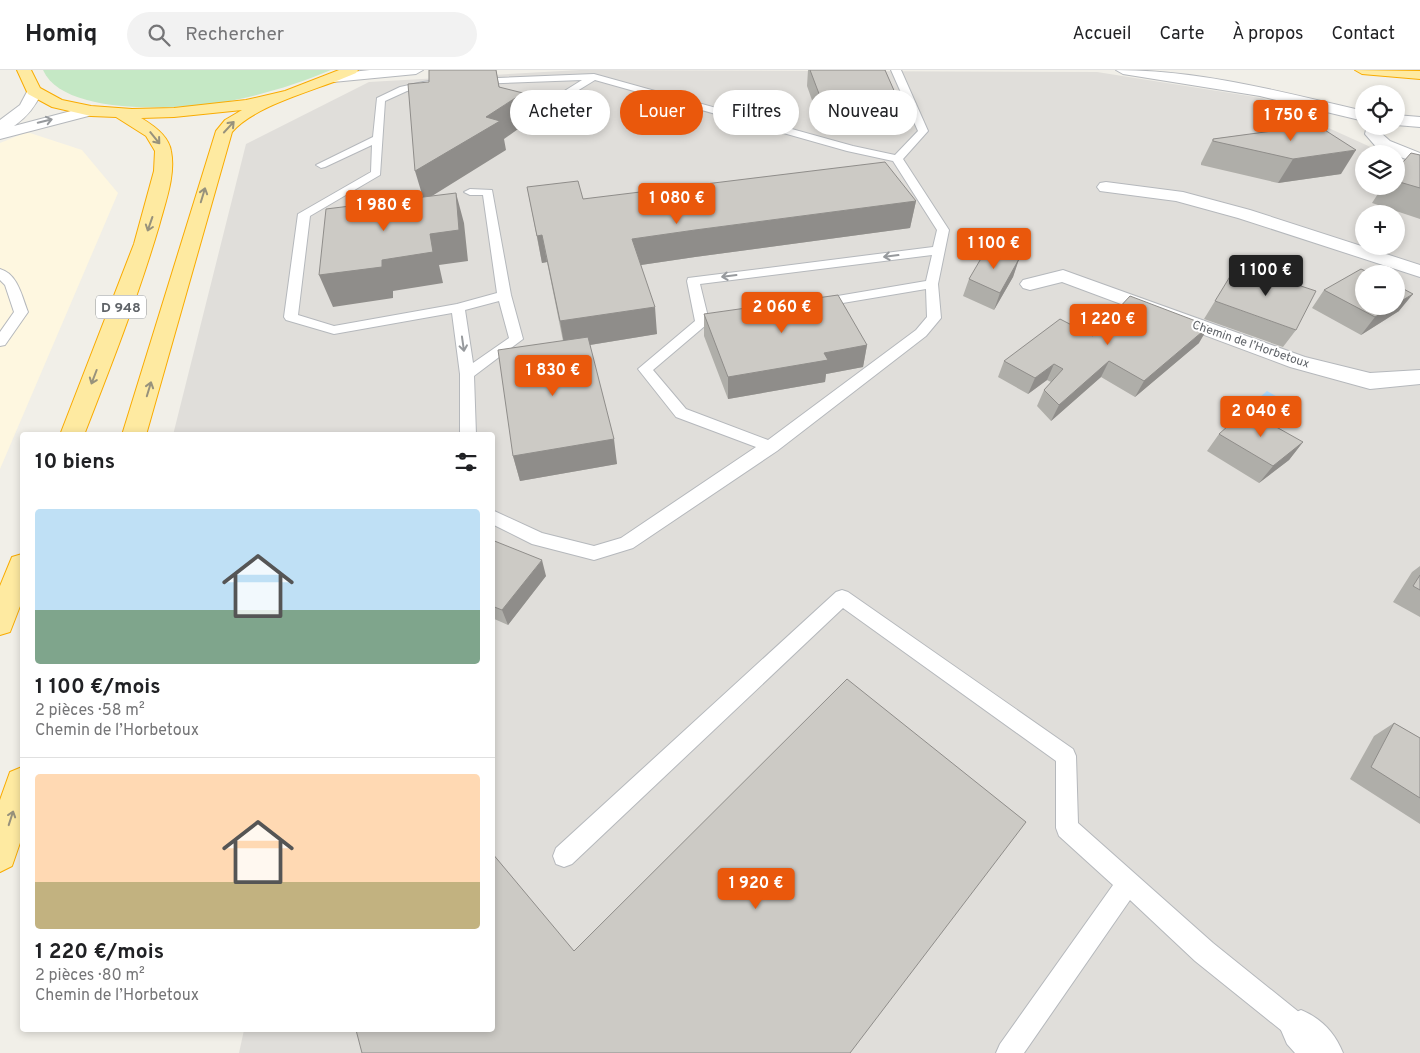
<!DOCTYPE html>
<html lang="fr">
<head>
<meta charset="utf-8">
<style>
	body { margin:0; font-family:Overpass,sans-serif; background:#f2f2f2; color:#202124; height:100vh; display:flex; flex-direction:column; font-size:19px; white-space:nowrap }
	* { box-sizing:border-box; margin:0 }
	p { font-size:16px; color:#757577 }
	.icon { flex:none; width:28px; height:28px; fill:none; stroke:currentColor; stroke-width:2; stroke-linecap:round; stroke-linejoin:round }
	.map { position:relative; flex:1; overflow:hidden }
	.panel { position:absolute; left:20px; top:362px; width:475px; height:600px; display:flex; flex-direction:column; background:#fff; border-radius:5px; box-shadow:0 2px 8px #0003 }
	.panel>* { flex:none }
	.hud { position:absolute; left:510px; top:20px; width:475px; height:45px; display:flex; gap:10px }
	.controls { position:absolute; left:1355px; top:15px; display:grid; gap:10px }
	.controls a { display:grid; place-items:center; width:50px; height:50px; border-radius:50%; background:#fff; box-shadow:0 2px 8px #0003; font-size:25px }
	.price { position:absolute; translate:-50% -42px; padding:0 11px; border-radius:5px; background:#ea580c; color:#fff; font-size:16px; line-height:32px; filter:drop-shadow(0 1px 2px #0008) }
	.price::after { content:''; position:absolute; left:50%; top:30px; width:15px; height:11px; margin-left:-8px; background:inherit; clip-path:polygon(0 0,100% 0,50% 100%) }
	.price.active { background:#222; color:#fff }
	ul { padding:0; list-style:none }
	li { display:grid; align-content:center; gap:10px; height:265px; padding:0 15px }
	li+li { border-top:1px solid #e0e0e0 }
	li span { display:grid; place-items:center; height:155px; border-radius:5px; color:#555 }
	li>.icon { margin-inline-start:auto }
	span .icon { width:90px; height:90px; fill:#fffc; stroke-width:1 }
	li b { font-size:21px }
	h2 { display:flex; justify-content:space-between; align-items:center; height:60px; padding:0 15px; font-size:21px }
	.pill { padding:0 18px; border-radius:22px; background:#fff; box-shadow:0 2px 8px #0003; font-size:18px; line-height:45px }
	.pill.active { background:#ea580c; color:#fff }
	header { display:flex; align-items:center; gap:30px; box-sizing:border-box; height:70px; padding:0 25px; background:#fff; border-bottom:1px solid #e0e0e0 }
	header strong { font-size:24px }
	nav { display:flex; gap:28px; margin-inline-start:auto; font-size:18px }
	.search { width:350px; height:45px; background:#f2f2f2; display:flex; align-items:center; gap:12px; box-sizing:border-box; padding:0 18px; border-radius:28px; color:#757577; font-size:19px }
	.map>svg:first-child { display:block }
	.commercial { fill:#fef7e0 }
	.industrial { fill:#e0deda; fill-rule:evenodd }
	.green { fill:#c5e8c5 }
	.water { fill:#aadaff }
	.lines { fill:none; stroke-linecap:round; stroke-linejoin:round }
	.service-casing { stroke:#b5b8bc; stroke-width:2 }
	.minor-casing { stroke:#b5b8bc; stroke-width:2 }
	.trunk-casing { stroke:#f9ab00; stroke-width:2 }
	.service { fill:#fff; fill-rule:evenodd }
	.minor { fill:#fff; fill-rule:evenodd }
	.trunk { fill:#feeaa1; fill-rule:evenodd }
	.wall { fill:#afaea9 }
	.shaded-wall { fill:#8f8d8a }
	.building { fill:#cccac5; stroke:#8f8d8a }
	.oneway { stroke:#979a9d }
	.oneway2 { stroke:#97927c }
	.labels { text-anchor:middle; stroke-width:4; stroke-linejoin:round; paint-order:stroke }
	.far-street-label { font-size:12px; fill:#5f6368; stroke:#fff }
	.shield { fill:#fff; stroke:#8f9295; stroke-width:1 }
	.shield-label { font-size:14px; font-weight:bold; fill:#5f6368 }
</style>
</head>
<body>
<header>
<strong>Homiq</strong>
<div class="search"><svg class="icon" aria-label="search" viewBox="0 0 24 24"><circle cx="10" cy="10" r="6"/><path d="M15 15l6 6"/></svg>Rechercher</div>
<nav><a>Accueil</a><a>Carte</a><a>À propos</a><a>Contact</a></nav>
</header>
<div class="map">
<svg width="1420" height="983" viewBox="0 0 1420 983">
	<rect width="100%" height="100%" fill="#f1efe8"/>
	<path class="commercial" d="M27 62 82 80 118 123 0 399V73Z"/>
	<path class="industrial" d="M580 0 1097 2 1262 28 1386 84H1364V116H1396V89L1420 99V983H239L244 960H492V365H173L246 74 369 12ZM1364 144H1396V176H1364ZM1364 204H1396V236H1364Z"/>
	<path class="green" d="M43 0H331C295 15 256 27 218 33 176 39 63 46 43 0Z"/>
	<path class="water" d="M1267 321 1290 334 1266 356 1242 343Z"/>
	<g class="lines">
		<g class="service-casing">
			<path id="service" d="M891 0H901L928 61 903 89 949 160 938 214 941 248 926 266 777 381 633 478 594 490 532 474 492 454V440L542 463 594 476 621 468 756 377 676 347 638 299 695 251 687 211 688 208 933 177 937 160 893 91 847 81 595 10 530 50 525 47 526 45 582 10 476 14 473 13V9L594 4 853 76 895 85 918 61ZM932 185 926 211 814 230 812 233 819 237 926 219 927 247 916 260 768 370 686 339 653 300 706 255 731 251 733 248 726 244 708 247 700 214Z
				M423 12 430 11 435 14 407 21 385 31 380 105 310 146 298 245 334 256 457 234 497 223 483 125H470L464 122 470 119 492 120 511 225 523 269 474 306 476 365H460V304L452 243 334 264 286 250 284 247 298 144 371 102 372 75 325 97 321 98 316 95 373 67 377 28 400 17ZM499 231 509 268 473 293 465 240Z
				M0 199C18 204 22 227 28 242L5 275 0 276V262L14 242 5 215 0 210Z
				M842 520 848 522 1073 679 1076 686 1078 753 1213 873 1310 951 1314 960 1310 969 1301 973 1292 969 1195 891 1130 830 1024 983H996L1000 974 1113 815 1059 766 1056 758V691L843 538 572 794 564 797 556 794 553 786 556 778 836 522Z"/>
		</g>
		<g class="minor-casing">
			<path id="minor" d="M370 0H423L416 4 333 12 326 8 333 4Z
				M1116 0C1200 0 1282 22 1364 41V51L1260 26 1123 4Z
				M34 16 42 21C36 36 27 47 14 56L90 36 98 41 96 44 0 69V50L20 35 29 18Z
				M1396 45 1420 47V57L1396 55Z
				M1367 56H1383L1381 63 1390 71 1420 83V94L1378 79 1365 64Z
				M1106 112 1183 122 1250 140 1420 195V207L1238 148 1176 131 1100 121 1097 117 1100 113Z
				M1063 200 1305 287 1370 303 1420 300V314L1370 319 1290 297 1062 212 1030 220 1023 218 1020 214 1023 210Z
				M1301 940C1321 948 1335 963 1343 983H1295L1287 974 1281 960 1287 946Z"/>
		</g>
		<g class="trunk-casing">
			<path id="trunk" d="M17 0H31L40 18 62 30 91 36 132 39 174 38 246 30 285 21 339 0H358L356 3C321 19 256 34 232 62L146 365H122L216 61 225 50 242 40 174 47 141 48C153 55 169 66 171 81 176 105 165 133 159 156 138 227 111 296 84 365H60L134 174 154 101 155 81 146 66 116 47 91 46 52 37 28 24Z
				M1355 0 1420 1V9L1362 4Z
				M22 484V531L10 562 0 565V516L12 487Z
				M22 697V767L12 796 0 802V730L10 702Z"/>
		</g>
		<use href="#service" class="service"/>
		<use href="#minor" class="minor"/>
		<use href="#trunk" class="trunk"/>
	</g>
	<path class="wall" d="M808 0H885L896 25 892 46 819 50 807 16Z
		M1317 55 1341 104 1278 113 1201 95V93L1213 69Z
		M1420 85V149L1372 133 1383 116H1396V100Z
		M527 117 583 129 916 131 910 158 695 187 641 195 657 264 590 275 617 394 520 411 513 386 563 271 547 192 542 193Z
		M1019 189 1013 207 994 240 963 226 969 209Z
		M1324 220 1399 241 1361 265 1312 238Z
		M1215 231 1296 260 1283 277 1204 249Z
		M704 244 867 275 863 297 826 304 825 312 728 329 704 266Z
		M1093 266 1199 273 1135 327 1101 307 1051 351 1037 336 1044 320 1051 312 1047 310 1028 324 998 307 1004 291Z
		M1219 364 1303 372 1289 390 1259 413 1207 381Z
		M492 470 546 506 508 555 492 548Z
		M1420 496V547L1393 532 1412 502Z
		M1394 653 1420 668V754L1350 709 1374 666Z"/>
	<path class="shaded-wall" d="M496 0 503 36 523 23 528 52 504 69 506 80 424 131 415 101 486 47Z
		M1356 80 1341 104 1278 113 1293 89Z
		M456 123 464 153 468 191 439 195 443 213 393 221V228L333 237 319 205 382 190 430 164Z
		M916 131 910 158 695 187 634 196 632 169 695 160Z
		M542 165 547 192 542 193 537 166Z
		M1019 189 1013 207 994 240 1000 223Z
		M1413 224 1399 241 1361 265 1375 247 1393 236H1396V234Z
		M655 237 657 264 565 279 560 251Z
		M1209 256 1199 273 1135 327 1144 311Z
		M867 275 863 297 826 304 825 312 728 329V307L824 283Z
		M1109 291 1101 307 1051 351 1059 335Z
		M1054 294 1047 310 1028 324 1035 308Z
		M614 369 617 394 520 411 513 386Z
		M1303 372 1289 390 1259 413 1273 396Z
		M542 490 546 506 508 555 502 540Z"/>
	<path class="building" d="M429 0H496L499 17 523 23 486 47 500 51 415 101 408 14 429 12Z
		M810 0H885L896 25 821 29Z
		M1317 55 1356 80 1293 89 1213 71V69Z
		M1411 83 1420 85V118L1396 111V100Z
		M885 92 916 131 695 160 632 169 655 237 560 251 542 165 537 166 527 117 578 111 583 129Z
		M456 123 459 160 430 164 433 182 382 190V197L319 205 326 139Z
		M986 180 1019 189 1000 223 969 209Z
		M1237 195 1316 221 1296 260 1215 231Z
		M1361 199 1372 204H1364V236H1393L1375 247 1324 220Z
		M1396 215 1413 224 1396 234Z
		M838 225 867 275 824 283 828 290 728 307 704 244Z
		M1130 226 1209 256 1144 311 1109 291 1059 335 1044 320 1063 299 1054 294 1035 308 1004 291 1060 249 1093 266Z
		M588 267 614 369 513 386 498 280Z
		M1246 340 1303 372 1273 396 1219 364Z
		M492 470 542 490 502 540 492 536Z
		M1420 505V520L1413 516Z
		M847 609 1026 752 850 983H362L356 960H492V783L574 881Z
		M1394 653 1420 668V728L1371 697Z"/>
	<defs><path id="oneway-shaft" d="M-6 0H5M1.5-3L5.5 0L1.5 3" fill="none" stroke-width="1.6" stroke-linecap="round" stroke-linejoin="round" transform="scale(1.25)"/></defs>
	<g class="oneway">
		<use href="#oneway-shaft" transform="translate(45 51) rotate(-14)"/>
		<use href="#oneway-shaft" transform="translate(891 186) rotate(173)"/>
		<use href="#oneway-shaft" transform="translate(729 206) rotate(173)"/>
		<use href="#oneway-shaft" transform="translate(463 274) rotate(82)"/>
	</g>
	<g class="oneway2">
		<use href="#oneway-shaft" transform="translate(229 57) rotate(-47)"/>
		<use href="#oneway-shaft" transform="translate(155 68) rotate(51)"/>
		<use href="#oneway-shaft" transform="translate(203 125) rotate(-73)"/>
		<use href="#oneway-shaft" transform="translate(150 154) rotate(109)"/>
		<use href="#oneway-shaft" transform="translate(94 307) rotate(111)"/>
		<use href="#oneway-shaft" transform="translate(149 319) rotate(-73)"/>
		<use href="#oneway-shaft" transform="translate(11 748) rotate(-72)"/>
	</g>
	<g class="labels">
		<g class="far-street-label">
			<text transform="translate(1251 274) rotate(19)" y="4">Chemin de l’Horbetoux</text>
		</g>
		<rect class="shield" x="96" y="225.5" width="50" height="23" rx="4"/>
		<g class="shield-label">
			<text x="121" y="242">D 948</text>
		</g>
	</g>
</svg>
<div class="controls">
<a><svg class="icon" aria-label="locate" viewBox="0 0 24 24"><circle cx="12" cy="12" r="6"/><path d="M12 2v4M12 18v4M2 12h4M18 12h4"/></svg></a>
<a><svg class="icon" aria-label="layers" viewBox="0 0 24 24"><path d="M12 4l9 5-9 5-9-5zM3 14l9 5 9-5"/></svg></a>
<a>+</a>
<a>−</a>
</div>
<b class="price" style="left:1291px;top:72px">1 750 €</b>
<b class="price" style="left:677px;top:155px">1 080 €</b>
<b class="price" style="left:384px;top:162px">1 980 €</b>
<b class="price" style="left:994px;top:200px">1 100 €</b>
<b class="price active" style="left:1266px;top:227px">1 100 €</b>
<b class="price" style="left:782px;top:264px">2 060 €</b>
<b class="price" style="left:1108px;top:276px">1 220 €</b>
<b class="price" style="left:553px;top:327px">1 830 €</b>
<b class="price" style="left:1261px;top:368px">2 040 €</b>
<b class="price" style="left:756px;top:840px">1 920 €</b>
<div class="hud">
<a class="pill">Acheter</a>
<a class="pill active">Louer</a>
<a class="pill">Filtres</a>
<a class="pill">Nouveau</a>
</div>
<section class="panel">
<h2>10 biens<svg class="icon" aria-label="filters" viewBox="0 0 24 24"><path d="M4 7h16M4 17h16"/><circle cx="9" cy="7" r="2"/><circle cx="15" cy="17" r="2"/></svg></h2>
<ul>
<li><span style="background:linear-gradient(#bfe0f5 65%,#7fa58c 0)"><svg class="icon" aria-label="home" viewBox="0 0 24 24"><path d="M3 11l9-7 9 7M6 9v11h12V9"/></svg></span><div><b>1 100 €/mois</b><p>2 pièces · 58 m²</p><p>Chemin de l’Horbetoux</p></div></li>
<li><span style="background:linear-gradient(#ffd9b3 70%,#c2b280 0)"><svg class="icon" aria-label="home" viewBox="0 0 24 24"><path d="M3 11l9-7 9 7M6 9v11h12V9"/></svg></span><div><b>1 220 €/mois</b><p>2 pièces · 80 m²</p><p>Chemin de l’Horbetoux</p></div></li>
</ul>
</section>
</div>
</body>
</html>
